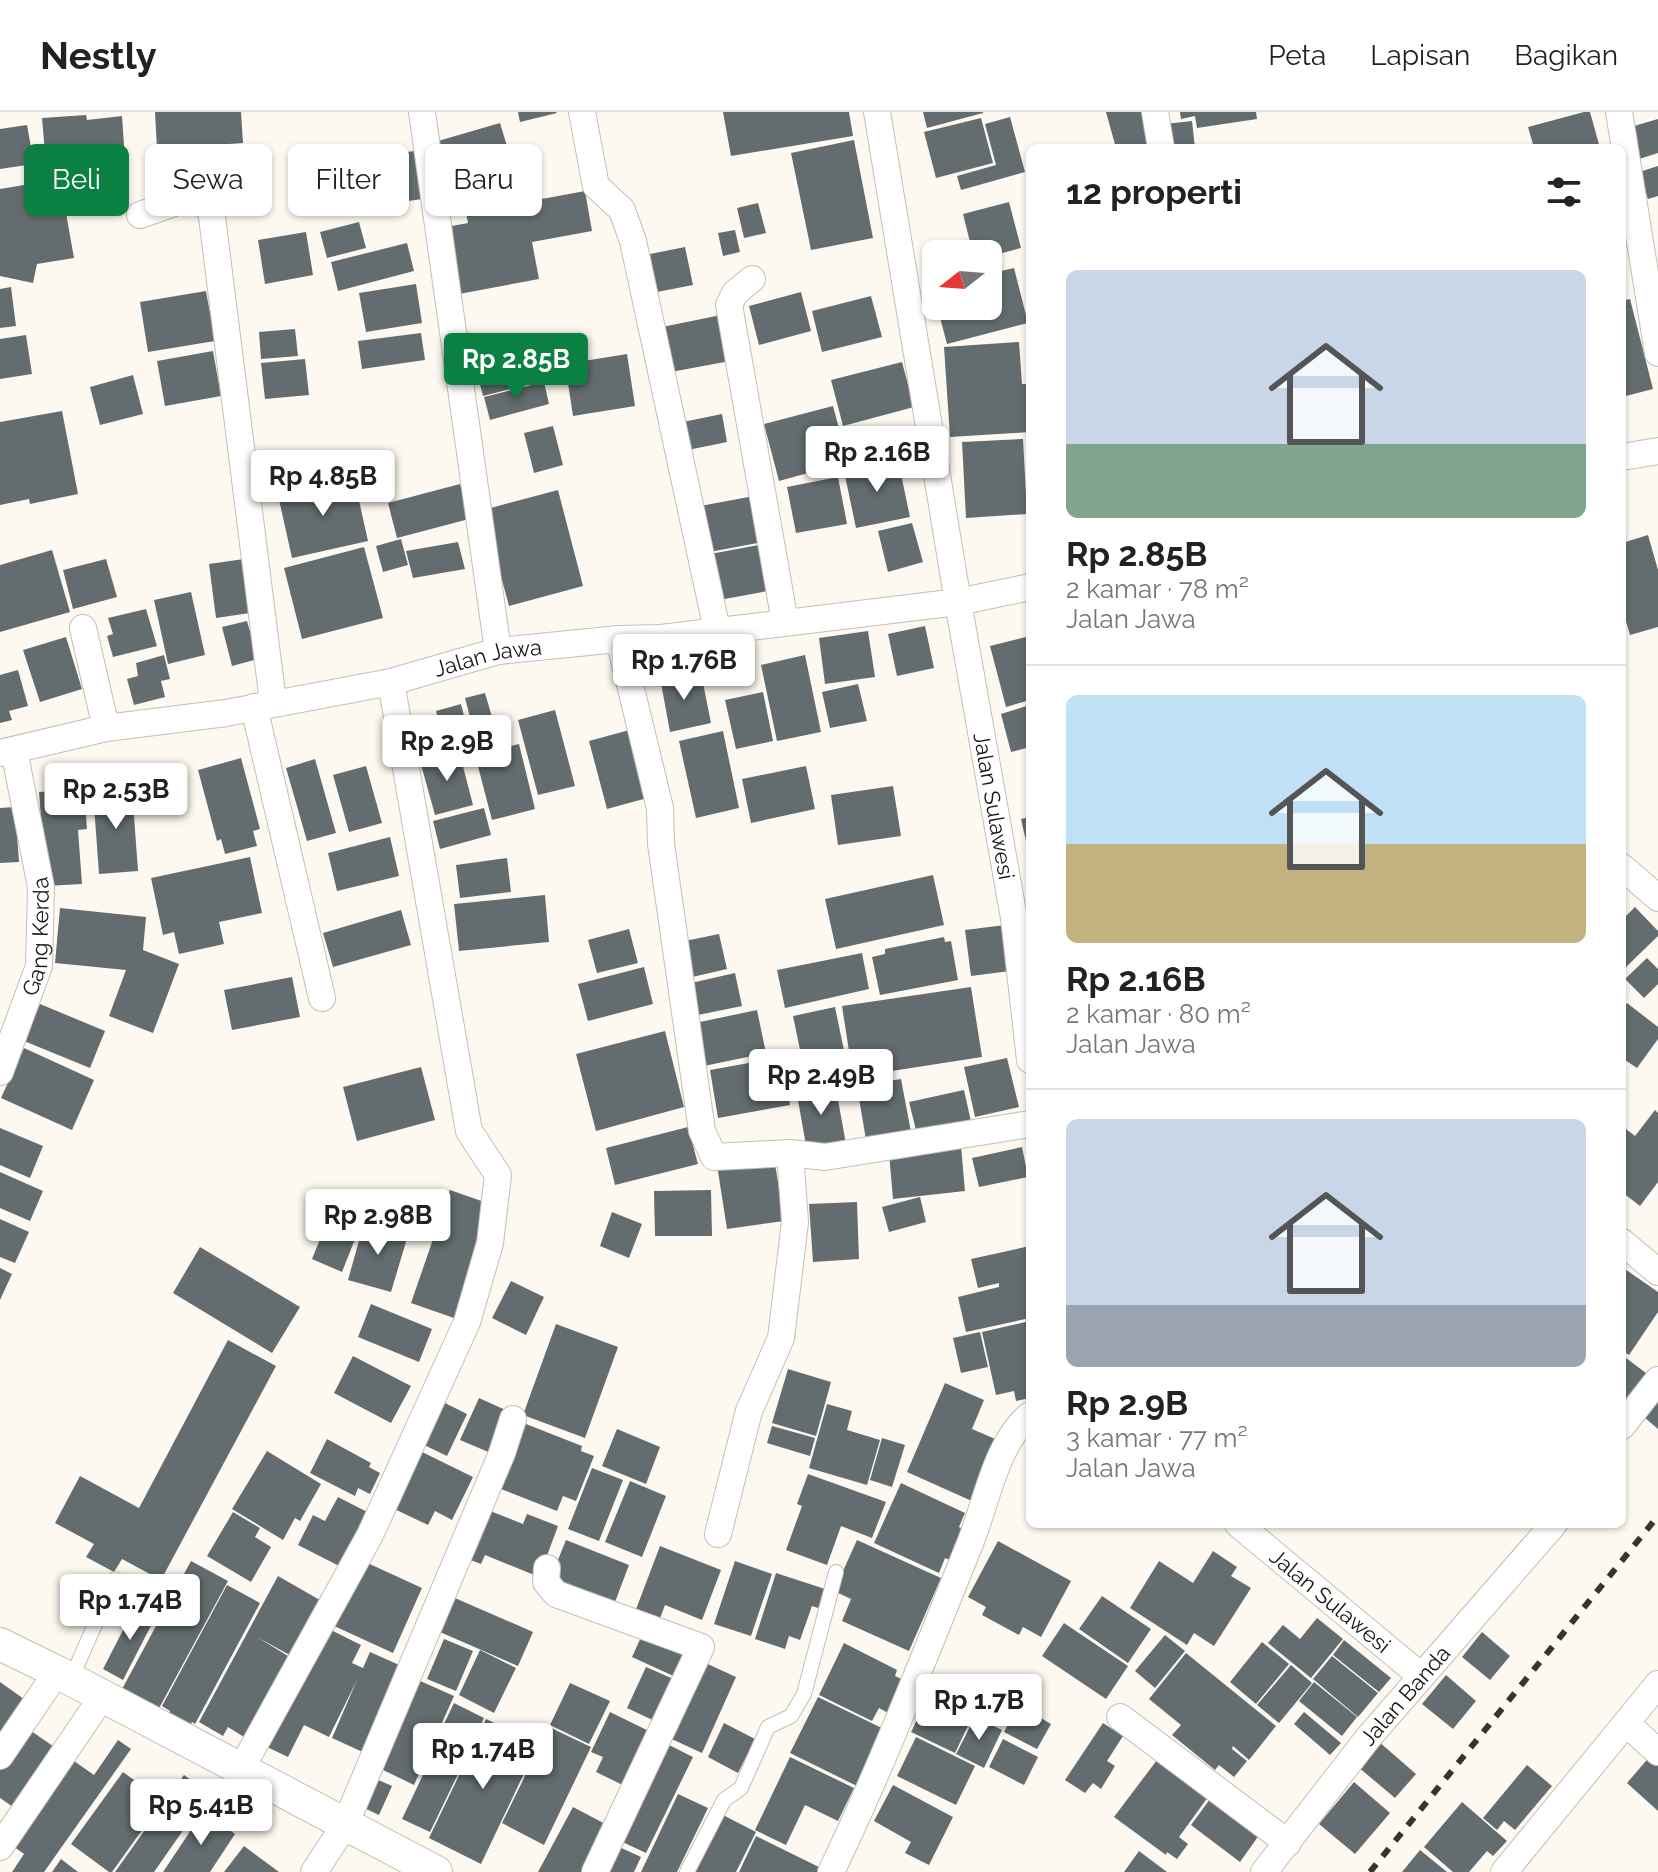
<!DOCTYPE html>
<html lang="id">
<head>
<meta charset="utf-8">
<style>
	body { margin:0; font-family:Raleway,sans-serif; background:#f2f2f2; color:#222; height:100vh; display:flex; flex-direction:column; font-size:30px; white-space:nowrap }
	* { box-sizing:border-box; margin:0 }
	p { font-size:26px; color:#767676 }
	.icon { flex:none; width:44px; height:44px; fill:none; stroke:currentColor; stroke-width:2; stroke-linecap:round; stroke-linejoin:round }
	.map { position:relative; flex:1; overflow:hidden }
	.details { position:absolute; left:1026px; top:32px; width:600px; height:1384px; display:flex; flex-direction:column; background:#fff; border-radius:12px; box-shadow:0 2px 6px #0004 }
	.details>* { flex:none }
	.guide { position:absolute; left:24px; top:32px; width:760px; height:72px; display:flex; gap:16px }
	.needle { width:52px; rotate:253deg }
	.buttons { position:absolute; left:922px; top:128px; display:grid; gap:16px }
	.buttons a { display:grid; place-items:center; width:80px; height:80px; border-radius:12px; background:#fff; box-shadow:0 2px 6px #0004; font-size:40px }
	.price { position:absolute; translate:-50% -68px; padding:0 18px; border-radius:8px; background:#fff; color:#222; font-size:26px; line-height:52px; filter:drop-shadow(0 2px 4px #0008) }
	.price::after { content:''; position:absolute; left:50%; top:48px; width:24px; height:18px; margin-left:-12px; background:inherit; clip-path:polygon(0 0,100% 0,50% 100%) }
	.price.current { background:#0b8043; color:#fff }
	ul { padding:0; list-style:none }
	li { display:grid; align-content:center; gap:16px; height:424px; padding:0 40px }
	li+li { border-top:2px solid #e0e0e0 }
	li span { display:grid; place-items:center; height:248px; border-radius:12px; color:#555 }
	li>.icon { margin-inline-start:auto }
	span .icon { width:144px; height:144px; fill:#fffc; stroke-width:1 }
	li b { font-size:34px }
	h2 { display:flex; justify-content:space-between; align-items:center; height:96px; padding:0 40px; font-size:34px }
	.chip { padding:0 28px; border-radius:12px; background:#fff; box-shadow:0 2px 6px #0004; font-size:28px; line-height:72px }
	.chip.current { background:#0b8043; color:#fff }
	header { display:flex; align-items:center; gap:48px; box-sizing:border-box; height:112px; padding:0 40px; background:#fff; border-bottom:2px solid #e0e0e0 }
	header strong { font-size:38px }
	nav { display:flex; gap:44px; margin-inline-start:auto; font-size:28px }
	.map>svg:first-child { display:block }
	.building { fill:#636d6f }
	.lines { fill:none; stroke-linecap:round; stroke-linejoin:round }
	.service-casing { stroke:#c3bfb6; stroke-width:16 }
	.minor-casing { stroke:#c3bfb6; stroke-width:28 }
	.tertiary-casing { stroke:#c3bfb6; stroke-width:34 }
	.service { stroke:#fff; stroke-width:14 }
	.minor { stroke:#fff; stroke-width:26 }
	.tertiary { stroke:#fff; stroke-width:32 }
	.rail { stroke:#363430; stroke-width:6; stroke-dasharray:10 10; stroke-linecap:butt }
	.labels { text-anchor:middle; stroke-width:8; stroke-linejoin:round; paint-order:stroke }
	.street-label { font-size:22px; fill:#191714; stroke:#fff }
</style>
</head>
<body>
<header>
<strong>Nestly</strong>
<nav><a>Peta</a><a>Lapisan</a><a>Bagikan</a></nav>
</header>
<div class="map">
<svg width="1658" height="1760" viewBox="0 0 1658 1760">
	<rect width="100%" height="100%" fill="#fef9f0"/>
	<path class="building" d="M155 0H241L243 31 157 37Z
		M518 0H556L557 1 520 10Z
		M723 0H849L853 24 731 44Z
		M923 0H983V1L927 16Z
		M1106 0H1147L1154 30 1131 36H1116Z
		M1180 0H1256L1257 7 1197 16 1195 4 1181 7Z
		M1584 0H1590L1600 36H1534L1528 15Z
		M86 3 87 8 122 4 125 47 91 50 92 60 47 64 42 6Z
		M1010 5 1025 60 961 78 957 64 996 53 985 12Z
		M981 6 993 51 936 66 924 20Z
		M1658 7V41L1636 48 1627 16Z
		M1192 9 1195 36H1168L1165 12Z
		M500 11 519 73 491 81 485 61 450 71 438 29Z
		M27 13 34 52 0 57V17Z
		M854 28 873 126 811 138 791 41Z
		M414 39 422 87 349 98 341 50Z
		M1658 54V84L1648 87 1639 60Z
		M60 67 74 146 37 152 33 171 0 164V77Z
		M585 79 592 119 532 130 539 167 459 182 446 115 468 111 466 101Z
		M1009 90 1021 136 988 145V142H973L963 102Z
		M758 91 766 121 744 126 737 96Z
		M359 110 366 136 327 146 320 120Z
		M735 118 740 140 723 144 718 121Z
		M306 120 313 163 265 172 258 128Z
		M407 131 414 159 338 179 331 150Z
		M685 135 693 173 657 180 650 142Z
		M1014 156 1028 211 947 232 937 194H988V162Z
		M416 172 422 211 366 220 359 181Z
		M11 175 16 214 0 216V177Z
		M206 179 215 229 148 240 140 190Z
		M801 180 811 219 759 233 749 194Z
		M871 184 882 225 822 240 812 199Z
		M1630 187 1653 277 1622 285V189Z
		M721 203 730 249 671 260 662 215Z
		M295 217 298 244 261 247 259 220Z
		M421 221 425 248 362 257 358 229Z
		M26 223 32 262 0 267V227Z
		M1019 230 1022 272H1029L1030 320 950 325 944 235Z
		M213 239 221 284 165 294 157 249Z
		M627 242 635 294 573 304 565 252Z
		M305 247 309 283 265 287 261 251Z
		M902 250 914 295 843 314 831 268Z
		M515 251 521 274 483 284 477 261Z
		M133 263 143 302 100 313 90 275Z
		M544 270 549 292 490 308 484 285Z
		M833 294 848 350 779 369 764 312Z
		M62 299 78 382 30 392 29 387 0 393V310Z
		M722 302 727 330 683 339 678 311Z
		M553 314 563 353 534 361 524 321Z
		M1023 327 1027 402 966 406 962 330Z
		M898 348 910 405 856 416 844 359Z
		M838 365 847 412 796 421 787 375Z
		M354 366 368 429 292 446 278 383Z
		M460 372 469 407 397 426 388 391Z
		M558 378 583 474 509 494 483 398Z
		M754 384 763 430 704 441 695 395Z
		M912 411 923 450 888 460 878 419Z
		M1648 423 1658 458V515L1630 523 1622 495V431Z
		M401 427 408 453 383 460 376 434Z
		M458 430 465 457 413 466 406 439Z
		M764 432 773 478 714 489 705 443Z
		M364 435 383 506 302 527 284 456Z
		M52 438 70 500 0 520V453Z
		M106 447 117 485 73 497 63 458Z
		M244 447 250 501 216 506 209 452Z
		M191 480 205 543 168 552 154 488Z
		M146 497 157 534 113 545 107 524 113 522 108 506Z
		M247 509 258 547 232 554 222 515Z
		M925 514 934 556 897 564 888 522Z
		M868 519 875 565 825 572 819 526Z
		M66 525 82 577 40 590 23 538Z
		M1026 525 1030 540V588L1006 595 990 534Z
		M164 543 170 567 161 569 165 585 134 593 127 567 138 564 136 551Z
		M805 543 821 620 777 629 761 553Z
		M678 555 683 576 703 571 711 611 670 620 659 560Z
		M18 558 28 594 9 599 12 608 0 611V563Z
		M858 572 867 609 830 616 822 580Z
		M763 580 773 629 736 637 725 588Z
		M485 581 499 629 474 636 467 610 471 609 465 586Z
		M461 592 468 619 443 625 436 599Z
		M1030 593V635L1011 640 1001 602Z
		M555 598 575 674 538 683 518 608Z
		M633 617 651 685 607 697 589 629Z
		M723 619 739 696 696 706 679 629Z
		M519 632 535 697 492 708 475 643Z
		M459 639 473 693 435 703 420 649Z
		M241 646 260 717 253 719 257 734 225 742 221 727 217 729 198 658Z
		M315 647 336 721 307 729 286 656Z
		M366 654 382 711 349 720 333 663Z
		M806 654 815 697 751 711 742 667Z
		M893 674 901 724 838 733 831 683Z
		M132 676 138 759 99 762 93 679Z
		M84 677 87 717 78 718 82 772 46 774 39 680Z
		M15 695 19 750 0 751V696Z
		M484 696 491 723 440 737 433 709Z
		M1030 705V742H1029L1021 707Z
		M390 725 399 764 337 779 328 741Z
		M250 745 262 801 219 810 224 832 179 842 174 820 163 823 151 766Z
		M507 746 511 780 460 786 456 753Z
		M933 763 944 813 836 837 825 787Z
		M545 783 549 830 459 839 454 792Z
		M1635 795 1658 819V824L1626 855 1622 851V808Z
		M60 796 146 805 143 838 179 852 153 921 109 904 126 858 55 851Z
		M401 798 411 833 333 855 323 821Z
		M1005 813 1010 859 971 864 965 818Z
		M629 817 638 851 597 861 588 828Z
		M719 822 727 857 688 866 680 830Z
		M944 825 945 830 951 829 958 868 880 883 872 845 885 842V837Z
		M862 841 869 877 785 896 777 858Z
		M1647 846 1658 857V872L1644 886 1625 867Z
		M644 855 653 892 588 909 578 872Z
		M735 861 742 894 698 903 691 871Z
		M292 865 300 905 232 918 224 878Z
		M971 875 982 945 853 965 842 894Z
		M1627 891 1658 915V927L1637 956 1622 946V898Z
		M40 892 105 919 90 956 24 929Z
		M835 895 847 953 805 962 793 904Z
		M757 898 766 941 704 954 695 911Z
		M665 919 684 995 596 1019 576 942Z
		M24 936 94 968 72 1018 1 986Z
		M782 945 790 993 718 1006 710 958Z
		M1007 946 1019 995 975 1005 964 955Z
		M421 955 435 1008 357 1029 343 975Z
		M901 967 911 1020 866 1028 857 974Z
		M835 971 846 1032 807 1039 796 977Z
		M964 978 972 1014 918 1026 909 990Z
		M1655 998 1658 1001V1070L1640 1094 1622 1080V1014L1635 1024Z
		M688 1015 698 1052 615 1073 606 1036Z
		M0 1016 43 1034 30 1066 0 1053Z
		M961 1034 965 1079 893 1087 889 1041Z
		M1022 1035 1028 1065 979 1075 972 1046Z
		M774 1045 784 1109 727 1117 717 1053Z
		M0 1060 43 1079 30 1109 0 1096Z
		M450 1078 493 1093 454 1206 411 1191Z
		M711 1078 712 1124H655L654 1079Z
		M920 1085 926 1110 889 1120 882 1095Z
		M857 1090 859 1147 813 1150 809 1092Z
		M612 1100 642 1112 629 1146 600 1134Z
		M0 1107 29 1120 15 1151 0 1145Z
		M327 1110 357 1122 342 1160 312 1147Z
		M364 1111 408 1123 391 1180 348 1168Z
		M1030 1134V1206L966 1220 958 1185 999 1175V1171L978 1176 971 1147Z
		M200 1135 300 1195 272 1241 173 1181Z
		M1622 1155 1658 1180V1200L1629 1243 1622 1238Z
		M0 1156 12 1162 0 1188Z
		M511 1169 544 1185 526 1223 492 1206Z
		M371 1192 432 1217 419 1250 358 1225Z
		M1030 1209V1286L1016 1289 1014 1279 996 1283 982 1220Z
		M556 1212 618 1235 585 1326 523 1303Z
		M980 1220 988 1255 961 1261 953 1226Z
		M228 1228 276 1254 161 1468 122 1447 114 1460 86 1445 94 1432 55 1411 80 1364 139 1396Z
		M1622 1243 1646 1261 1622 1294Z
		M353 1244 411 1274 391 1311 334 1281Z
		M788 1257 831 1270 816 1324 772 1311Z
		M945 1271 984 1288 972 1317 1000 1329 974 1390 907 1360Z
		M479 1286 512 1301 493 1342 460 1328Z
		M441 1289 467 1302 447 1344 420 1331Z
		M1658 1289V1317L1644 1305Z
		M827 1292 852 1299 847 1318 880 1328 867 1373 809 1356Z
		M526 1312 582 1334 581 1339 594 1344 576 1389 563 1384 557 1399 501 1377Z
		M772 1314 815 1326 810 1344 767 1331Z
		M617 1317 660 1335 646 1372 602 1354Z
		M882 1326 905 1333 892 1375 870 1368Z
		M327 1327 371 1351 369 1355 380 1361 370 1382 358 1376 355 1384 310 1361Z
		M414 1336 473 1365 452 1408 435 1399 428 1413 386 1393Z
		M267 1339 321 1372 300 1409 295 1406 283 1428 232 1397Z
		M592 1356 623 1368 599 1429 568 1417Z
		M808 1362 886 1390 872 1426 841 1414 827 1453 786 1438 802 1394 797 1392Z
		M630 1369 666 1384 642 1445 605 1430Z
		M901 1371 965 1401 959 1415 971 1421 957 1451 945 1446 939 1461 874 1431Z
		M338 1385 375 1404 347 1458 298 1433 313 1403 325 1409Z
		M480 1395 523 1412 527 1402 558 1414 539 1465 485 1443 481 1452 460 1444Z
		M233 1400 260 1416 255 1425 271 1435 251 1470 207 1444Z
		M566 1428 629 1453 615 1490 551 1465Z
		M857 1428 941 1466 909 1539 842 1509 851 1487 834 1479Z
		M998 1429 1071 1469 1041 1525 1023 1515 1019 1523 982 1503 986 1495 968 1485Z
		M660 1434 721 1458 702 1508 665 1493 659 1509 635 1500Z
		M1213 1439 1237 1455 1231 1464 1251 1476 1214 1534 1194 1521 1187 1533 1130 1496 1159 1449 1193 1471Z
		M361 1448 422 1476 393 1541 332 1513Z
		M191 1449 228 1469 157 1600 121 1579Z
		M735 1449 772 1462 751 1524 714 1512Z
		M776 1461 825 1477 818 1496 812 1494 800 1528 789 1524 785 1537 755 1527Z
		M278 1464 325 1491 295 1546 257 1525 288 1544 286 1548 291 1552 244 1625 228 1615 223 1624 199 1610Z
		M227 1473 260 1491 195 1612 192 1610 186 1622 164 1610 170 1599 162 1594Z
		M448 1483 533 1520 518 1554 433 1517Z
		M1102 1484 1151 1517 1128 1551 1079 1517Z
		M137 1491 157 1502 123 1568 103 1557Z
		M1317 1506 1343 1527 1311 1566 1268 1531 1283 1513 1300 1527Z
		M1064 1511 1128 1554 1106 1587 1042 1544Z
		M323 1514 361 1533 352 1551 363 1556 370 1540 406 1556 367 1642 332 1626 357 1568 329 1625 304 1613 288 1645 265 1634Z
		M1482 1520 1510 1544 1490 1568 1462 1545Z
		M642 1523 690 1545 680 1567 632 1545Z
		M1165 1523 1185 1539 1155 1576 1135 1559Z
		M444 1527 473 1539 456 1579 427 1567Z
		M1344 1528 1391 1566 1379 1580 1333 1543Z
		M1262 1530 1289 1552 1256 1592 1230 1570Z
		M844 1531 897 1558 895 1564 906 1569 890 1602 879 1596 872 1609 819 1583Z
		M480 1538 516 1556 494 1601 459 1583Z
		M1186 1541 1276 1614 1249 1648 1233 1634 1232 1637 1247 1649 1234 1665 1219 1653 1215 1658 1172 1623 1181 1613 1149 1587Z
		M1332 1544 1378 1581 1358 1605 1313 1567Z
		M699 1548 736 1565 702 1641 665 1624Z
		M1291 1553 1312 1571 1279 1611 1257 1593Z
		M646 1555 678 1569 659 1611 627 1596Z
		M1446 1563 1476 1589 1453 1617 1422 1592Z
		M418 1568 454 1584 414 1673 379 1656Z
		M0 1570 31 1592 0 1636Z
		M1314 1570 1357 1605 1342 1624 1299 1589Z
		M570 1571 610 1589 589 1632 550 1613Z
		M931 1579 974 1601 955 1641 911 1620Z
		M818 1585 888 1619 861 1676 790 1641Z
		M454 1591 484 1606 472 1631 442 1616Z
		M1019 1593 1051 1612 1037 1637 1004 1620Z
		M610 1600 659 1624 633 1678 596 1660 603 1645 591 1640Z
		M1304 1600 1341 1631 1330 1643 1294 1612Z
		M975 1605 1002 1618 984 1656 956 1642Z
		M486 1607 538 1632 481 1752 429 1726Z
		M724 1611 755 1627 738 1661 708 1645Z
		M1103 1611 1123 1624 1107 1649 1115 1654 1101 1677 1093 1671 1085 1681 1065 1668Z
		M24 1614 60 1639 19 1699 0 1686V1650Z
		M549 1615 591 1635 544 1733 502 1711Z
		M442 1623 470 1637 430 1720 402 1707Z
		M916 1625 975 1654 956 1693 897 1664Z
		M1003 1627 1038 1645 1024 1673 989 1655Z
		M118 1628 131 1637 44 1760H12L24 1742 6 1729 74 1649 94 1663Z
		M1378 1629 1416 1662 1395 1686 1357 1654Z
		M663 1630 693 1645 646 1741 616 1727Z
		M1651 1643 1658 1649V1699L1627 1671Z
		M790 1645 854 1676 838 1709 805 1693 786 1733 755 1718Z
		M1157 1648 1208 1685 1179 1725 1188 1732 1177 1747 1167 1740 1166 1743 1114 1705Z
		M1527 1653 1552 1674 1515 1718 1504 1709 1497 1718 1483 1706Z
		M123 1660 163 1689 112 1760H109L71 1732Z
		M184 1663 209 1681 154 1760H115Z
		M374 1666 392 1674 379 1703 362 1695Z
		M1354 1670 1390 1701 1355 1742 1319 1712Z
		M893 1673 953 1705 929 1753 905 1741 911 1730 874 1709Z
		M678 1682 708 1696 677 1760H641Z
		M1213 1683 1262 1719 1240 1750 1191 1713Z
		M1462 1690 1507 1729 1493 1744 1487 1739 1469 1760H1453L1424 1735Z
		M573 1695 611 1715 588 1760H538Z
		M203 1700 235 1722 210 1760H163Z
		M721 1702 756 1720 736 1760H692Z
		M756 1724 825 1758 824 1760H739Z
		M615 1733 641 1745 634 1760H602Z
		M244 1734 279 1760H224Z
		M1420 1738 1447 1760H1402Z
		M1139 1739 1167 1760H1124Z
		M61 1747 78 1760H52Z"/>
	<g class="lines">
		<g class="service-casing">
			<path id="service" d="M71 1567 115 1467
				M687 1760 724 1688 741 1676 768 1615 791 1604 804 1582 836 1460"/>
		</g>
		<g class="minor-casing">
			<g id="minor">
				<path d="M422 0 498 539"/>
				<path d="M582 0 596 74 622 98 633 129 717 518"/>
				<path id="s1" d="M877 0 958 490 1014 806 1030 948"/>
				<path d="M1155 0 1161 36"/>
				<path d="M1619 0 1658 241"/>
				<path d="M140 103 191 85 211 97 273 590"/>
				<path d="M752 167 735 181 729 193 785 510"/>
				<path d="M1622 345 1658 339"/>
				<path d="M83 516 106 616"/>
				<path d="M619 527 660 696 661 732 702 1019 714 1045 790 1041 825 1045 1030 1012"/>
				<path d="M254 595 322 886"/>
				<path id="s2" d="M0 641 106 616 226 601 391 570 498 539 619 527 661 526 958 490 1030 475"/>
				<path d="M1622 755 1658 786"/>
				<path id="s3" d="M0 960 39 854 41 775 14 638"/>
				<path d="M1622 1130 1658 1160"/>
				<path d="M1622 1314 1658 1268"/>
				<path id="s4" d="M1238 1412 1421 1564"/>
				<path d="M718 1422 749 1299 781 1226 795 1110 790 1041"/>
				<path d="M547 1456 546 1470 556 1482 701 1535 595 1760"/>
				<path d="M1120 1605 1288 1731"/>
				<path d="M1627 1612 1658 1640"/>
				<path d="M0 1644 57 1560"/>
				<path d="M240 1659 370 1423 467 1210 490 1131 498 1063 469 1019 391 570"/>
				<path d="M0 1735 102 1585"/>
				<path d="M314 1760 345 1713 502 1341 513 1307"/>
				<path d="M831 1760C882 1654 925 1543 969 1434 986 1393 996 1330 1030 1303"/>
				<path id="s5" d="M1264 1760 1368 1626 1554 1412"/>
				<path d="M1504 1760 1658 1572"/>
			</g>
		</g>
		<g class="tertiary-casing">
			<path id="tertiary" d="M0 1532 57 1560 436 1760"/>
		</g>
		<use href="#service" class="service"/>
		<use href="#minor" class="minor"/>
		<use href="#tertiary" class="tertiary"/>
		<path class="rail" d="M1370 1760 1658 1404"/>
	</g>
	<g class="labels">
		<g class="street-label">
			<text dy="8" stroke="none"><textPath href="#s2" startOffset="498">Jalan Jawa</textPath></text>
			<text dy="8" stroke="none"><textPath href="#s1" startOffset="704">Jalan Sulawesi</textPath></text>
			<text dy="8" stroke="none"><textPath href="#s3" startOffset="142">Gang Kerda</textPath></text>
			<text dy="8" stroke="none"><textPath href="#s4" startOffset="120">Jalan Sulawesi</textPath></text>
			<text dy="8" stroke="none"><textPath href="#s5" startOffset="226">Jalan Banda</textPath></text>
		</g>
	</g>
</svg>
<div class="buttons">
<a><svg class="needle" viewBox="-14 -14 28 28"><path d="M0-13l5 13h-10z" fill="#e53935"/><path d="M0 13l5-13h-10z" fill="#767676"/></svg></a>
</div>
<b class="price current" style="left:516px;top:289px">Rp 2.85B</b>
<b class="price" style="left:877px;top:382px">Rp 2.16B</b>
<b class="price" style="left:323px;top:406px">Rp 4.85B</b>
<b class="price" style="left:684px;top:590px">Rp 1.76B</b>
<b class="price" style="left:447px;top:671px">Rp 2.9B</b>
<b class="price" style="left:116px;top:719px">Rp 2.53B</b>
<b class="price" style="left:821px;top:1005px">Rp 2.49B</b>
<b class="price" style="left:378px;top:1145px">Rp 2.98B</b>
<b class="price" style="left:130px;top:1530px">Rp 1.74B</b>
<b class="price" style="left:979px;top:1630px">Rp 1.7B</b>
<b class="price" style="left:483px;top:1679px">Rp 1.74B</b>
<b class="price" style="left:201px;top:1735px">Rp 5.41B</b>
<div class="guide">
<a class="chip current">Beli</a>
<a class="chip">Sewa</a>
<a class="chip">Filter</a>
<a class="chip">Baru</a>
</div>
<section class="details">
<h2>12 properti<svg class="icon" aria-label="filters" viewBox="0 0 24 24"><path d="M4 7h16M4 17h16"/><circle cx="9" cy="7" r="2"/><circle cx="15" cy="17" r="2"/></svg></h2>
<ul>
<li><span style="background:linear-gradient(#c9d6e8 70%,#7fa58c 0)"><svg class="icon" aria-label="home" viewBox="0 0 24 24"><path d="M3 11l9-7 9 7M6 9v11h12V9"/></svg></span><div><b>Rp 2.85B</b><p>2 kamar · 78 m²</p><p>Jalan Jawa</p></div></li>
<li><span style="background:linear-gradient(#bfe0f5 60%,#c2b280 0)"><svg class="icon" aria-label="home" viewBox="0 0 24 24"><path d="M3 11l9-7 9 7M6 9v11h12V9"/></svg></span><div><b>Rp 2.16B</b><p>2 kamar · 80 m²</p><p>Jalan Jawa</p></div></li>
<li><span style="background:linear-gradient(#c9d6e8 75%,#9aa5b1 0)"><svg class="icon" aria-label="home" viewBox="0 0 24 24"><path d="M3 11l9-7 9 7M6 9v11h12V9"/></svg></span><div><b>Rp 2.9B</b><p>3 kamar · 77 m²</p><p>Jalan Jawa</p></div></li>
</ul>
</section>
</div>
</body>
</html>
